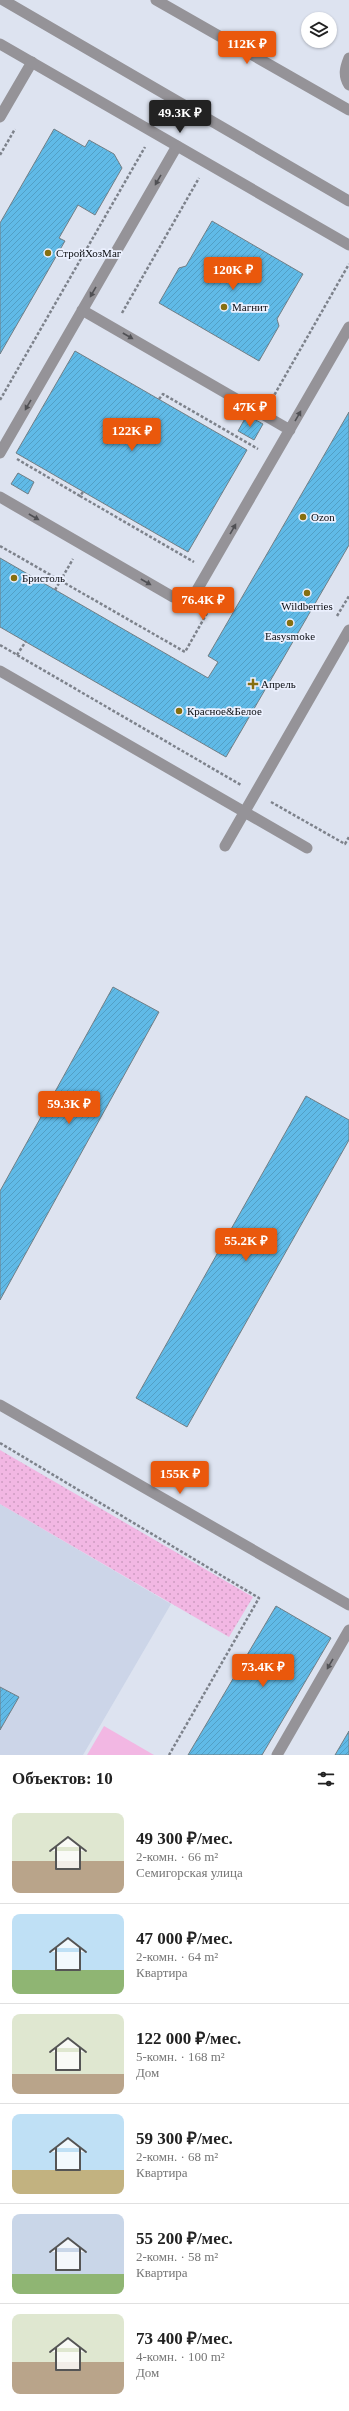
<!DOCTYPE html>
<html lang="ru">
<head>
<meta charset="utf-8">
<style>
	body { margin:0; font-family:"Times New Roman",serif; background:#f2f2f2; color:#222; height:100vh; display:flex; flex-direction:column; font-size:15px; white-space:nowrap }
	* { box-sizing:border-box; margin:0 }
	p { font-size:13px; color:#767676 }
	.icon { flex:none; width:22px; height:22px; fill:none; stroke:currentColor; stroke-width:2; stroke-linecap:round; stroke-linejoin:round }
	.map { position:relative; height:1755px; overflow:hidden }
	.sheet { display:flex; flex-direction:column; background:#fff; flex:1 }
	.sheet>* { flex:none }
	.tools { position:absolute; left:301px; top:12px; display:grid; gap:8px }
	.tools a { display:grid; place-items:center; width:36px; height:36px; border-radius:50%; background:#fff; box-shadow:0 1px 3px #0004; font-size:20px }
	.price { position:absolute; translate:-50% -34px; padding:0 9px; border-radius:4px; background:#ea580c; color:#fff; font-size:13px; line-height:26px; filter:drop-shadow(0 1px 2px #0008) }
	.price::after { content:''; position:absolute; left:50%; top:24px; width:12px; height:9px; margin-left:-6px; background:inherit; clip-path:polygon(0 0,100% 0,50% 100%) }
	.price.active { background:#222; color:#fff }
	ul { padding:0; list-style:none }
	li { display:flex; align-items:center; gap:12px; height:100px; padding:0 12px }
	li+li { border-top:1px solid #e0e0e0 }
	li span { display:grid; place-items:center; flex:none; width:112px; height:80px; border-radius:8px; color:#555 }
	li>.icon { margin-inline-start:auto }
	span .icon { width:48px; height:48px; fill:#fffc; stroke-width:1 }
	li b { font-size:17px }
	h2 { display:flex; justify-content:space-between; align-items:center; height:48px; padding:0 12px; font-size:17px }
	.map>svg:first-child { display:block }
	.built { fill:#ccd5e8 }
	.grass { fill:url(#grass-dots) }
	.pitch { fill:#f2b7e3 }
	.building { fill:url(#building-hatch); stroke:#717e85 }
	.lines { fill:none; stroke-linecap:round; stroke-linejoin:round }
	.path { stroke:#7d828b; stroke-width:2.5; stroke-dasharray:3 2; stroke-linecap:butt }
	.service { stroke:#959398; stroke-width:11 }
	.minor { stroke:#959398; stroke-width:11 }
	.oneway { fill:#505054 }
	.poi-dot { fill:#866f0f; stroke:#ebf0fe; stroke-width:1.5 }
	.labels { text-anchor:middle; stroke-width:3.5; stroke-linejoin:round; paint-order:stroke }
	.poi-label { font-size:11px; fill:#0b0d11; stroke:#ebf0fe; text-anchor:start }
</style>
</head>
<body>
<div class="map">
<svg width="349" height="1755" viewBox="0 0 349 1755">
	<defs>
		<pattern id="grass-dots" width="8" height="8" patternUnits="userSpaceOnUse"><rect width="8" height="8" fill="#f2b7e3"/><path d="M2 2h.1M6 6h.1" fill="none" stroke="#ce9cc2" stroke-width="1.8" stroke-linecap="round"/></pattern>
		<pattern id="building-hatch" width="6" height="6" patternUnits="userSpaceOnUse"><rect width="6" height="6" fill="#60bae7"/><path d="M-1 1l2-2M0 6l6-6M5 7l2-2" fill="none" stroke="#529fc5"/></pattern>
	</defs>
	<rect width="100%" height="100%" fill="#dde3f0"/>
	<path class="built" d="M0 1504 171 1604 83 1755H0Z"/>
	<path class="grass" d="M0 1450 253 1597 229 1637 0 1504Z"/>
	<path class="pitch" d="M104 1726 154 1755H87Z"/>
	<path class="building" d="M54 129 85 147 89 140 114 154 122 168 95 215 78 205 59 238 65 241 0 354V223Z
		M212 221 303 274 277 319 279 326 259 361 159 303 179 268 186 266Z
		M75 351 247 450 188 552 16 453Z
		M349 412V545L226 757 0 627V558L208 678 218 662 208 656Z
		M247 415 263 424 254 440 238 431Z
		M18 473 34 482 28 494 11 484Z
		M113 987 159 1012 0 1300V1191Z
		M306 1096 349 1120V1140L187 1427 136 1398Z
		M276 1606 331 1638 262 1755H188Z
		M0 1687 19 1697 0 1730Z
		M349 1731V1755H335Z"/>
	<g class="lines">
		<path class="path" d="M0 155 15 129
			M122 313 199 178
			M159 399 163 394 258 449
			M272 399 349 264
			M0 400 145 147
			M17 459 80 496 83 492
			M80 496 194 562
			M0 546 185 652 215 599
			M55 590 73 559
			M337 616 349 596
			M0 645 241 785
			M17 655 26 641
			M271 802 345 844 349 837
			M0 1443 259 1598 169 1755"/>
		<path class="service" d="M3 0 349 201
			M0 117 32 62
			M82 310 290 430
			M0 453 177 146
			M0 497 173 597 183 600 192 596 197 590 349 327
			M0 671 307 848
			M225 846 349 630
			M277 1755 349 1630"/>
		<path class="minor" d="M156 0 349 110
			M0 44 349 245
			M349 58C345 68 343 75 349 85
			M0 1405 349 1605"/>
	</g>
	<defs><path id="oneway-solid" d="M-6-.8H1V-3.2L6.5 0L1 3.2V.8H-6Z"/></defs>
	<g class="oneway">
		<use href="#oneway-solid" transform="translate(158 180) rotate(120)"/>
		<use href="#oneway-solid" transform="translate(93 292) rotate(120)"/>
		<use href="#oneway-solid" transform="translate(128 336) rotate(30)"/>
		<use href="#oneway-solid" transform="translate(28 405) rotate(120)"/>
		<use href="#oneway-solid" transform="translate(298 416) rotate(-60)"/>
		<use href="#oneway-solid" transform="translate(34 517) rotate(30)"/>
		<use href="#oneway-solid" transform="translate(233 529) rotate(-60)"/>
		<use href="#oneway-solid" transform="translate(146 582) rotate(30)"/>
		<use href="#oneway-solid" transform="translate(330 1664) rotate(120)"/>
	</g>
	<g class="poi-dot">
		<circle cx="48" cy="253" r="4"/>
		<circle cx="224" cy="307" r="4"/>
		<circle cx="303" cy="517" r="4"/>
		<circle cx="14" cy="578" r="4"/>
		<circle cx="307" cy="593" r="4"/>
		<circle cx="290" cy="623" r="4"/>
		<path d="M251 678h4v4h4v4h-4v4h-4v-4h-4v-4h4z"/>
		<circle cx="179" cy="711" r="4"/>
	</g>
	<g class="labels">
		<g class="poi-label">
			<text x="56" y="257">СтройХозМаг</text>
			<text x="232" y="311">Магнит</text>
			<text x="311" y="521">Ozon</text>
			<text x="22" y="582">Бристоль</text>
			<text x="307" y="610" text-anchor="middle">Wildberries</text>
			<text x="290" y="640" text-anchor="middle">Easysmoke</text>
			<text x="261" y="688">Апрель</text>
			<text x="187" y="715">Красное&amp;Белое</text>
		</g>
	</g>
</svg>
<div class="tools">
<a><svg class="icon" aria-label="layers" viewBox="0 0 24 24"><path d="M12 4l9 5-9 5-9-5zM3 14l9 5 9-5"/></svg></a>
</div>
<b class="price" style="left:247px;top:65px">112K ₽</b>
<b class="price active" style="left:180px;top:134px">49.3K ₽</b>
<b class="price" style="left:233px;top:291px">120K ₽</b>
<b class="price" style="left:250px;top:428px">47K ₽</b>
<b class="price" style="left:132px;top:452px">122K ₽</b>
<b class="price" style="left:203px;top:621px">76.4K ₽</b>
<b class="price" style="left:69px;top:1125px">59.3K ₽</b>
<b class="price" style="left:246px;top:1262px">55.2K ₽</b>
<b class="price" style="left:180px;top:1495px">155K ₽</b>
<b class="price" style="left:263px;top:1688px">73.4K ₽</b>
</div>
<section class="sheet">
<h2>Объектов: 10<svg class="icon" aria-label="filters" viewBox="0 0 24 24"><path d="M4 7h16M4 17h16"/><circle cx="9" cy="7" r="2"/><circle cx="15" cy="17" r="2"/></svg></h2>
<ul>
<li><span style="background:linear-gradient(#dfe7d0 60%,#b9a48a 0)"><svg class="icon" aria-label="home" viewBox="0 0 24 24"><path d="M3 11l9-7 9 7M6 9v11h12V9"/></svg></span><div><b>49 300 ₽/мес.</b><p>2-комн. · 66 m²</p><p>Семигорская улица</p></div></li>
<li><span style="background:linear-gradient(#bfe0f5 70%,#8fb573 0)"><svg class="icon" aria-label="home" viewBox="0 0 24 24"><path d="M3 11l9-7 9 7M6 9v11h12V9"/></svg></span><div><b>47 000 ₽/мес.</b><p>2-комн. · 64 m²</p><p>Квартира</p></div></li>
<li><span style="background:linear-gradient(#dfe7d0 75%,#b9a48a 0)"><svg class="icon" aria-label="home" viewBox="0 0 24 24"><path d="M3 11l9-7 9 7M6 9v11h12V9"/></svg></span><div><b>122 000 ₽/мес.</b><p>5-комн. · 168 m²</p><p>Дом</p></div></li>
<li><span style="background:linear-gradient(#bfe0f5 70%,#c2b280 0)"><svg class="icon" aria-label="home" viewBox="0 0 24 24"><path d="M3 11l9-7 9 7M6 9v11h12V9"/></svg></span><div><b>59 300 ₽/мес.</b><p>2-комн. · 68 m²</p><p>Квартира</p></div></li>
<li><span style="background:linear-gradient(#c9d6e8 75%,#8fb573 0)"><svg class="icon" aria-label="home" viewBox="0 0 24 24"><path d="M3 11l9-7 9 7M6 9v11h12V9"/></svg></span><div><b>55 200 ₽/мес.</b><p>2-комн. · 58 m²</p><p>Квартира</p></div></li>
<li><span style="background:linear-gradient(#dfe7d0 60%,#b9a48a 0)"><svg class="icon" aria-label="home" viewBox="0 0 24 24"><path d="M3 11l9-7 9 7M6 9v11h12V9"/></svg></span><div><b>73 400 ₽/мес.</b><p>4-комн. · 100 m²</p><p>Дом</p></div></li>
</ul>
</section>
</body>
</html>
